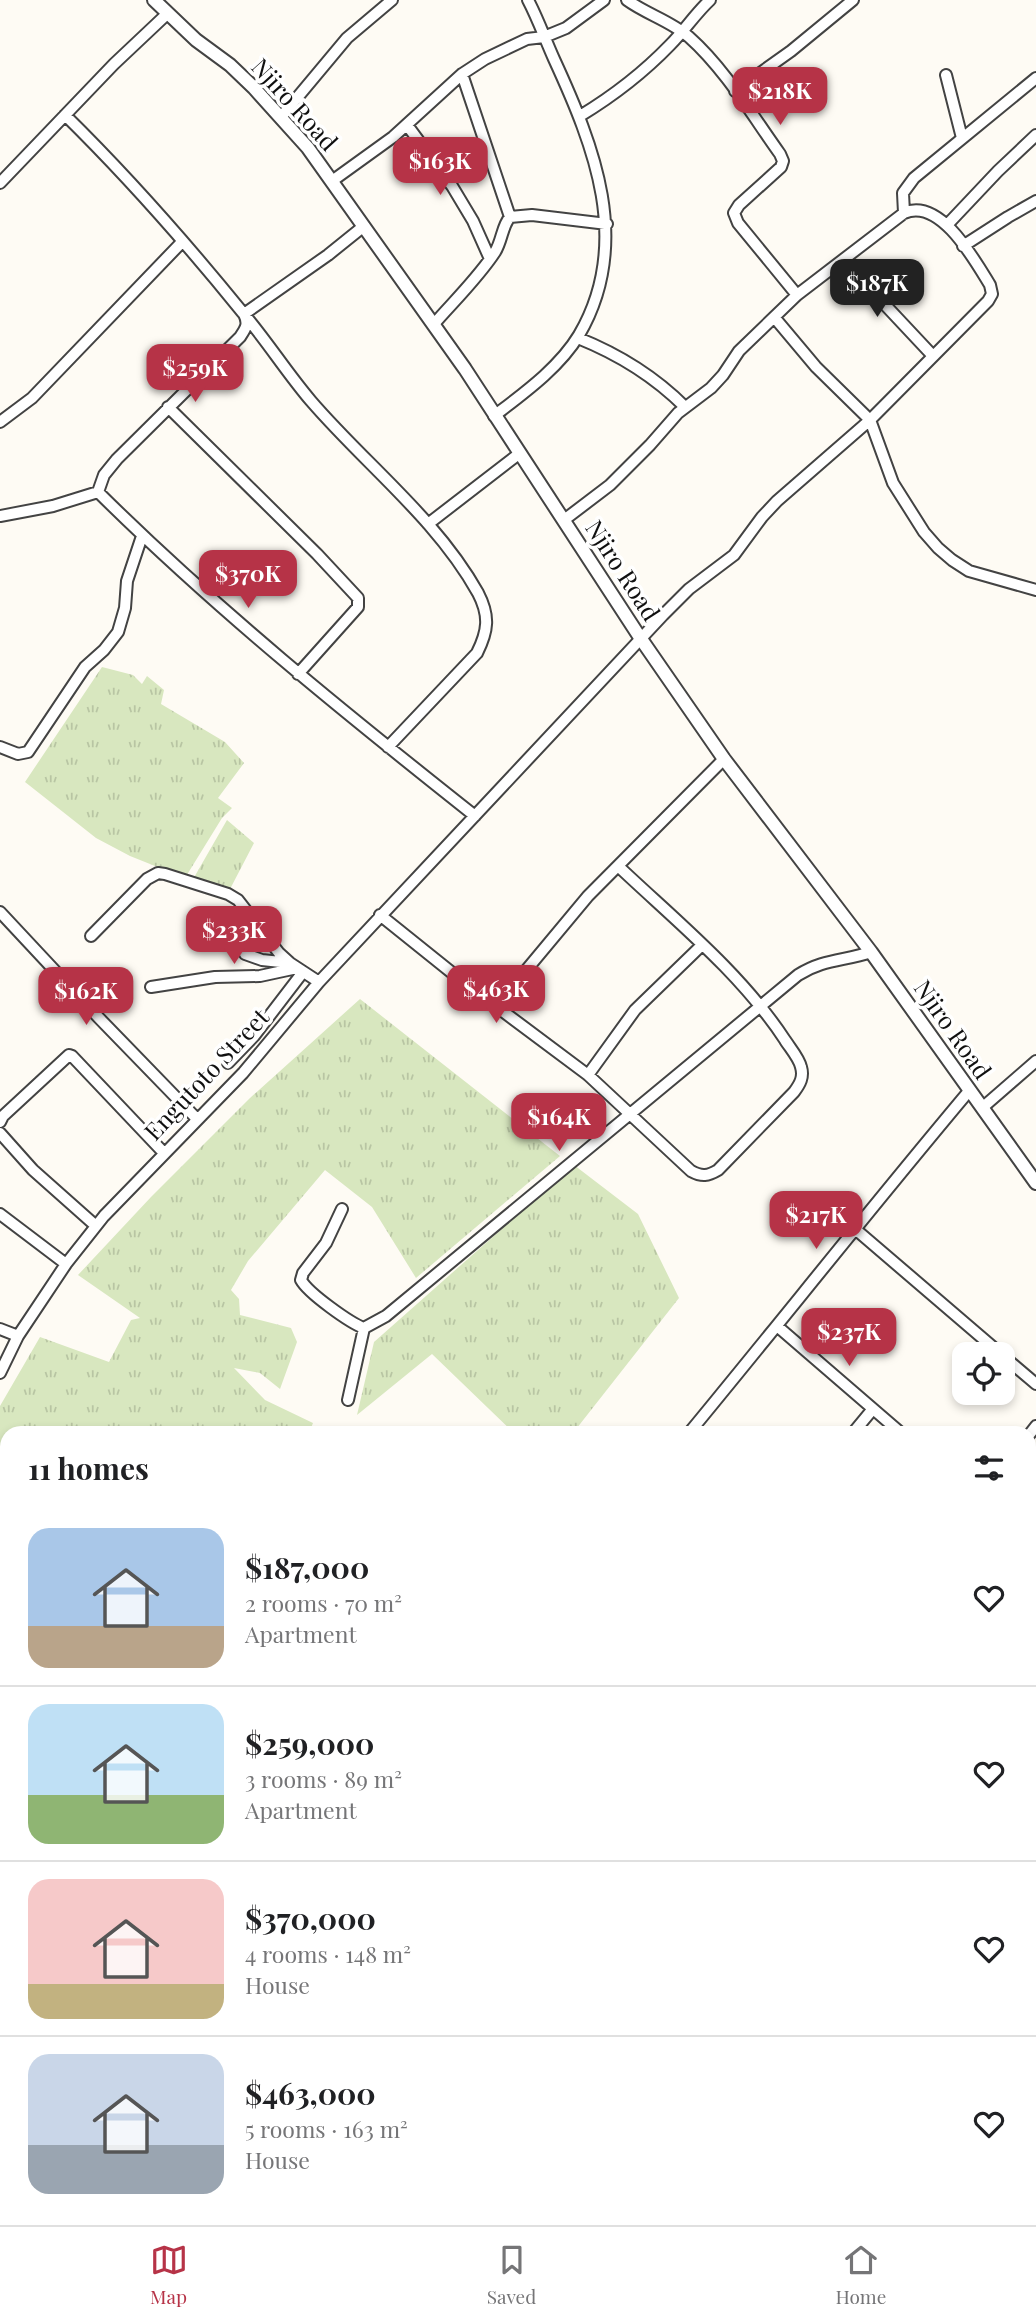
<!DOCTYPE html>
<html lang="en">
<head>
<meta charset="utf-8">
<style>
	body { margin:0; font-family:"Playfair Display",serif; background:#f2f2f2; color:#202124; height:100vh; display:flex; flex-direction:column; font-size:26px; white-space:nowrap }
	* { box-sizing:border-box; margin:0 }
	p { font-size:23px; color:#757577 }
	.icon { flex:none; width:38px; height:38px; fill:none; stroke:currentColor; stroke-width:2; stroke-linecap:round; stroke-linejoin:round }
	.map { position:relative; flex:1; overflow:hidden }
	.side { position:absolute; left:0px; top:1426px; width:1036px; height:800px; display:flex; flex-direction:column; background:#fff; border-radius:21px 21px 0 0; box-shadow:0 4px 10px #0003 }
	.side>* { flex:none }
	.controls { position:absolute; left:952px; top:1342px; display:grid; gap:14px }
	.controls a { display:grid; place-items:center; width:63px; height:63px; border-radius:14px; background:#fff; box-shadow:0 4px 10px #0003; font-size:35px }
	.price { position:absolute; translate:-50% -60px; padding:0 16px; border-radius:14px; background:#b63347; color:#fff; font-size:23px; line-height:46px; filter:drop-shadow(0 2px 4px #0008) }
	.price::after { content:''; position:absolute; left:50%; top:42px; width:21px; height:16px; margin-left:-10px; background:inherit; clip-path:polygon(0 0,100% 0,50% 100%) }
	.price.on { background:#222; color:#fff }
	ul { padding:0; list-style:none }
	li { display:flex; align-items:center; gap:21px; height:175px; padding:0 28px }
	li+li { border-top:2px solid #e0e0e0 }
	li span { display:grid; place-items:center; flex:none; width:196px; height:140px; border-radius:21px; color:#555 }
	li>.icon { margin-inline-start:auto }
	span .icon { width:84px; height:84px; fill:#fffc; stroke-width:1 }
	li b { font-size:30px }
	h2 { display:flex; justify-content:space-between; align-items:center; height:84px; padding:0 28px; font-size:30px }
	.menu { display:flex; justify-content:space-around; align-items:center; height:98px; border-top:2px solid #e0e0e0; background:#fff; font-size:19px; color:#757577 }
	.menu a { display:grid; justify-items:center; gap:4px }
	.menu .on { color:#b63347 }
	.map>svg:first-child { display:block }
	.grass { fill:url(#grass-tufts) }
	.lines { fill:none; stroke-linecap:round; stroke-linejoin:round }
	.minor-casing { stroke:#434343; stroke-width:14 }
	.tertiary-casing { stroke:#434343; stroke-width:16 }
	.minor { stroke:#fff; stroke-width:10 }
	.tertiary { stroke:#fff; stroke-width:12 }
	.labels { text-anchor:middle; stroke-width:7; stroke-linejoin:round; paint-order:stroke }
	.street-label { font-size:24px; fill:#101010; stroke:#fff }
</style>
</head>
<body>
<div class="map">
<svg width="1036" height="2225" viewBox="0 0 1036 2225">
	<defs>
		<pattern id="grass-tufts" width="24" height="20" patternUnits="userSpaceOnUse" patternTransform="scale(1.75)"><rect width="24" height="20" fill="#d8e7bf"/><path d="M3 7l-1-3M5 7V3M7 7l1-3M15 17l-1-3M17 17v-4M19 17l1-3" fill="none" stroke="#b8c5a3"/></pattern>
	</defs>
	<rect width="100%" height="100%" fill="#fefbf4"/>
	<path class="grass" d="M102 667 133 675 142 684 147 676 164 690 161 704 225 742 244 763 218 798 232 808 222 818 185 878 130 856 96 838 25 782Z
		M227 820 254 843 229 891 192 881Z
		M360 999 560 1156 416 1278 372 1207 325 1170 248 1261 231 1290 239 1299 240 1315 291 1328 297 1342 280 1389 260 1373 234 1368 265 1400 313 1423 309 1433H7V1872L0 1868V1406L40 1337 109 1362 131 1320 140 1318 78 1275 151 1197 250 1098Z
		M574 1165 638 1214 679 1298 573 1433H514L432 1354 357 1415 374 1342Z"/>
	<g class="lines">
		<g class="minor-casing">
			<path id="minor" d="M627 0C646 14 671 21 689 37 725 69 752 115 780 154L783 161 781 167 739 205 734 213 738 223 797 295
				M462 74 510 217
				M946 75 962 138
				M735 91 791 51 853 0
				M65 115C128 177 187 244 243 313 267 341 287 373 311 401 366 465 436 518 478 593 490 616 488 631 477 653L388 747
				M580 116C613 96 643 73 670 45 685 30 695 14 710 0
				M281 117 347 38 392 0
				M407 125 452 186 473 221 490 259
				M332 181 393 137 462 74 485 59 527 39 544 37 566 28 604 0
				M0 183 114 64 167 14
				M904 213 903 193 914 178 1036 78
				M947 225 998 171 1036 135
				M963 246 1008 217 1036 201
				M843 260 933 356
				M774 317 816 367 870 420 893 483 924 532 938 548 952 560 969 571 1036 590
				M434 324C454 301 478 278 495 252 502 241 502 226 510 217L532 215 607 224
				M578 338C618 354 654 376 685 407
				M168 407 317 554 358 598V607L298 674
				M494 416C524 393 559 368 579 335 633 243 594 146 554 59 545 39 538 19 528 0
				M0 422 32 398 182 242
				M98 492 104 475 117 459 240 337C246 328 249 324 244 314L328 255 364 226
				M0 516 53 506 98 492C216 609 345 713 475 816
				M428 524 520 453
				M0 747 18 754 28 752 85 667 104 650 118 632 125 608 127 581 142 536
				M0 912 99 1018 197 1119
				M380 915 461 980 588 1075 691 1171C702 1177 708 1176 718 1170L794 1092C800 1084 804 1077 801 1067 799 1058 790 1048 785 1040 741 973 675 920 618 866
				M260 931 242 947 245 954 262 960 290 963
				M91 936 147 879 158 873 165 874 228 894 238 900 279 953 290 963 319 982
				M151 987 215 977 260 976 297 968
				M503 998 588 896 724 759
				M228 1063 254 1036 303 972
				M588 1075 635 1010 702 945
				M982 1108 1036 1061
				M0 1122 3 1116 69 1055 72 1056 164 1153
				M0 1133 33 1170 96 1226
				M342 1209 326 1243 303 1273 301 1280C308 1293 350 1323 364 1328L386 1316 798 975C823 959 844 961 871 952
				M0 1214 66 1264
				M854 1228 1001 1354
				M777 1326 901 1433
				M0 1329 18 1336
				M1003 1356 1036 1384
				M0 1373 18 1336 66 1264 104 1216 243 1073 319 982 663 615 689 589 734 555 762 517 777 501 870 420 988 301 992 294 990 285C974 259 940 197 904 213L797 295 739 351 723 375 711 388 678 413 650 445 610 485 564 520
				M348 1400 364 1328
				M689 1433C783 1319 874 1204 969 1091
				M853 1433 872 1410
				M1029 1435 1036 1426
				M1029 1700 1036 1692
				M1029 1856 1036 1862
				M0 1881 7 1885
				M1029 1936 1036 1929
				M105 2225 110 2219
				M428 2225 433 2219
				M628 2225 635 2219
				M809 2225 813 2219"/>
		</g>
		<g class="tertiary-casing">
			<path id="tertiary" d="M154 0 196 40 230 65 254 88 308 148 465 369 641 639 724 759 871 952 1036 1183"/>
		</g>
		<use href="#minor" class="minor"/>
		<use href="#tertiary" class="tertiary"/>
	</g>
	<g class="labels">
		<g class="street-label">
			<text transform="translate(294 105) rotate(48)" y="8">Njiro Road</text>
			<text transform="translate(622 571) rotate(57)" y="8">Njiro Road</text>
			<text transform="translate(952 1030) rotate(55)" y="8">Njiro Road</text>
			<text transform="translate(207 1075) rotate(-47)" y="8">Engutoto Street</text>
		</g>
	</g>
</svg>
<div class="controls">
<a><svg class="icon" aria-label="locate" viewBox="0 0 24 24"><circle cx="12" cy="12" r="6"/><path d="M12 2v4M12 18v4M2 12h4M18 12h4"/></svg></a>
</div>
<b class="price" style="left:780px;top:127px">$218K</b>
<b class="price" style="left:440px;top:197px">$163K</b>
<b class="price on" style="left:877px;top:319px">$187K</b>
<b class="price" style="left:195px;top:404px">$259K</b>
<b class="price" style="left:248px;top:610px">$370K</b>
<b class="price" style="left:234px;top:966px">$233K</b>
<b class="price" style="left:496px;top:1025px">$463K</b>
<b class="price" style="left:86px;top:1027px">$162K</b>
<b class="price" style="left:559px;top:1153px">$164K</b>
<b class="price" style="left:816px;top:1251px">$217K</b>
<b class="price" style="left:849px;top:1368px">$237K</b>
<section class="side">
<h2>11 homes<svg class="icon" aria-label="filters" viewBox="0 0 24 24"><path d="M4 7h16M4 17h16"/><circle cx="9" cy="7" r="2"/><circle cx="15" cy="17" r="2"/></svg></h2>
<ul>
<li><span style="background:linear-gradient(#a9c7e8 70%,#b9a48a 0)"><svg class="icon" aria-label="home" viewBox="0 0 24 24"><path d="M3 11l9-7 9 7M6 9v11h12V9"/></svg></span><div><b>$187,000</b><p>2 rooms · 70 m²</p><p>Apartment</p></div><svg class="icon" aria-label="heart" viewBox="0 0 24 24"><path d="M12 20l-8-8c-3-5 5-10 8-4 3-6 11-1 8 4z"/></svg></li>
<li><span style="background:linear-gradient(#bfe0f5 65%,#8fb573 0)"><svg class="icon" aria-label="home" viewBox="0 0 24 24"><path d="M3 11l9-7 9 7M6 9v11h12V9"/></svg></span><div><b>$259,000</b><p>3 rooms · 89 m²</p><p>Apartment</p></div><svg class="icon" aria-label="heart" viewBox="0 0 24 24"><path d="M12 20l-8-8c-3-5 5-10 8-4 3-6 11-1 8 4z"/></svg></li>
<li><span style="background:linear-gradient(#f6c9c9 75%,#c2b280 0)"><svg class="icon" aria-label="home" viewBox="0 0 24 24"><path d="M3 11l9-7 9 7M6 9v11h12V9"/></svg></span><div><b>$370,000</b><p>4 rooms · 148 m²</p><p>House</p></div><svg class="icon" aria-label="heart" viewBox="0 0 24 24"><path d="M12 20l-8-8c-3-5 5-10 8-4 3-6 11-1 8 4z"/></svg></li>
<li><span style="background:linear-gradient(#c9d6e8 65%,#9aa5b1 0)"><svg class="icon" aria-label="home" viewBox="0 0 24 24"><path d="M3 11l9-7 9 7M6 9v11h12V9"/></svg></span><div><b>$463,000</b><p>5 rooms · 163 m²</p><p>House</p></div><svg class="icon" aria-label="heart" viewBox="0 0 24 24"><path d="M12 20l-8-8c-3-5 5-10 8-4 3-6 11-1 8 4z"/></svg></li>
</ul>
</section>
</div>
<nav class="menu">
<a class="on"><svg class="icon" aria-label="map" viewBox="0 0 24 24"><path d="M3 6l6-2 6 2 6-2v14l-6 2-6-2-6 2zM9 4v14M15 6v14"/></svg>Map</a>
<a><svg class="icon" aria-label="saved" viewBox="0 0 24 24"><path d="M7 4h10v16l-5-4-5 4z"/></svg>Saved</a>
<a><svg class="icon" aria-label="home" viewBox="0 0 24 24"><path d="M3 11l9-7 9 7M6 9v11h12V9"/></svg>Home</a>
</nav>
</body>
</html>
